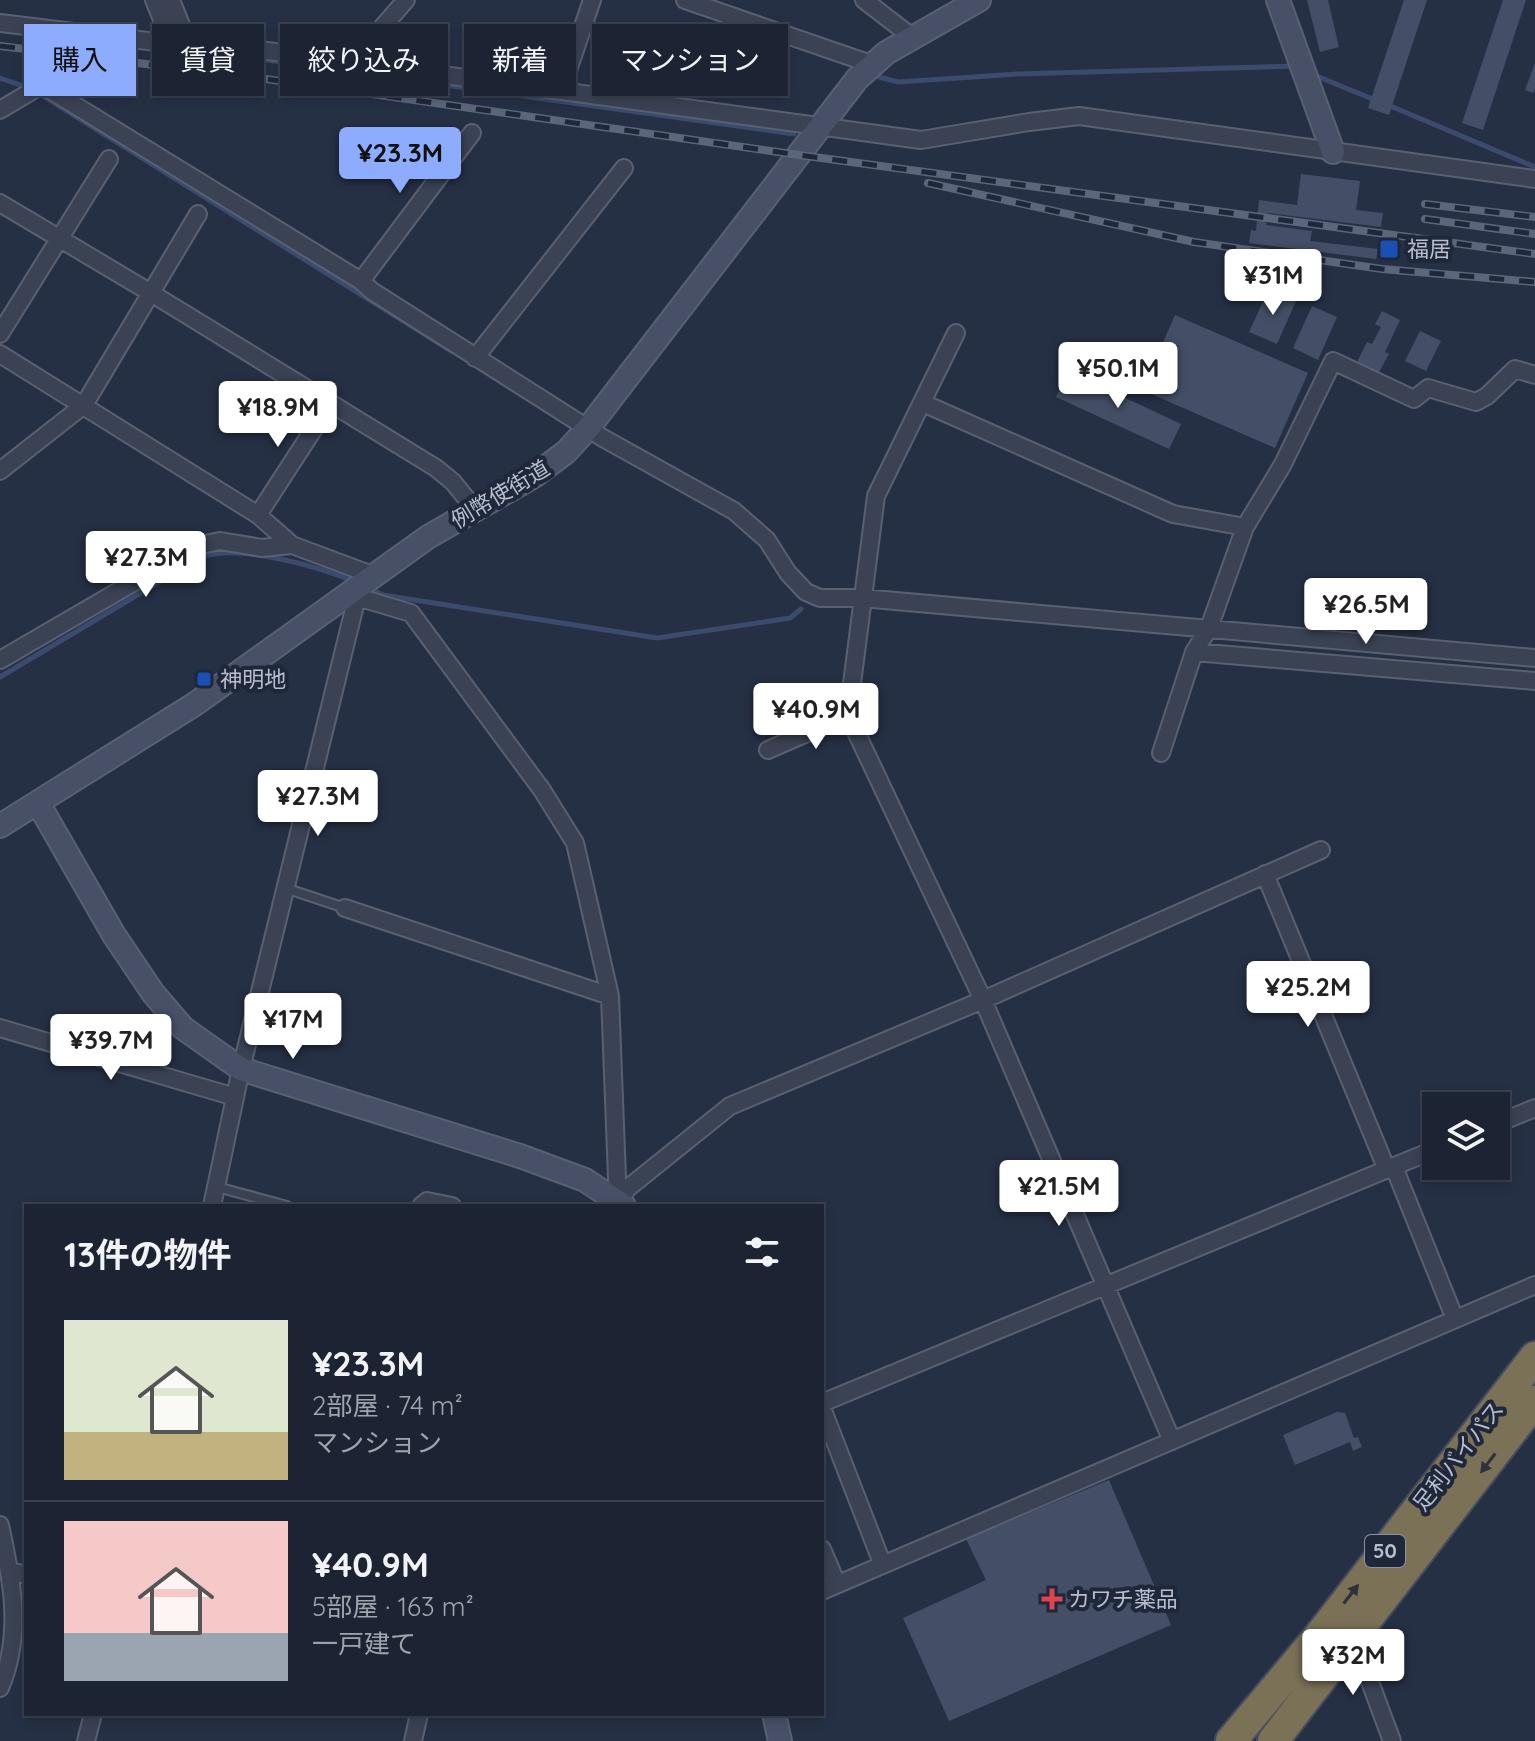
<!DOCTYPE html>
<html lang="ja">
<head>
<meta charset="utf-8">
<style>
	body { margin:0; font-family:Quicksand,"Noto Sans JP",sans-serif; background:#293040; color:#f1f3f6; height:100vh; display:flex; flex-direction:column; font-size:30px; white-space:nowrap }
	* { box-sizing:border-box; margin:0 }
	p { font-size:26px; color:#a0a4ac }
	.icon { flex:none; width:44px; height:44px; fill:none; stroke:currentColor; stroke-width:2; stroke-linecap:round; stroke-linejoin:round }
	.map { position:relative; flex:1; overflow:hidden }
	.sheet { position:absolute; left:24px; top:1204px; width:800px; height:512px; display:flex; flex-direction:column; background:#1c2434; border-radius:0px; box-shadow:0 4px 12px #0003,0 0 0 2px #3a414f }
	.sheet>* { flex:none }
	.guide { position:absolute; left:24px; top:24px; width:800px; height:72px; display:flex; gap:16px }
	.buttons { position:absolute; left:1422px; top:1092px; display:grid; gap:16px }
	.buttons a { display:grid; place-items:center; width:88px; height:88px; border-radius:0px; background:#1c2434; box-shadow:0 4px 12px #0003,0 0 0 2px #3a414f; font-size:40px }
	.price { position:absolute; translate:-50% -68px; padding:0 18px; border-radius:8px; background:#fff; color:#222; font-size:26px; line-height:52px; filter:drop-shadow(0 2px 4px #0008) }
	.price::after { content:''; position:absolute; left:50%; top:48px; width:24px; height:18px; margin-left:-12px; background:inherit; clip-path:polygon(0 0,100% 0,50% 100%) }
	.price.active { background:#8dacfe; color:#111 }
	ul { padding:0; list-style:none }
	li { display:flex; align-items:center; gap:24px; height:200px; padding:0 40px }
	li+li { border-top:2px solid #3a414f }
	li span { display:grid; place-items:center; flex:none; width:224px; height:160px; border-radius:0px; color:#555 }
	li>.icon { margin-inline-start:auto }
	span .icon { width:96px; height:96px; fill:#fffc; stroke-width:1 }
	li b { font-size:34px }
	h2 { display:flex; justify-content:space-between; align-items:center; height:96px; padding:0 40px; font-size:34px }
	.tag { padding:0 28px; border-radius:0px; background:#1c2434; box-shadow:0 4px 12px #0003,0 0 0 2px #3a414f; font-size:28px; line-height:72px }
	.tag.active { background:#8dacfe; color:#111 }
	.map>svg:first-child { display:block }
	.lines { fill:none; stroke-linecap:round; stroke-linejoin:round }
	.stream { stroke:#3a4b6e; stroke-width:5 }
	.building { fill:#444f67 }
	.lane-casing { stroke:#596072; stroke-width:12 }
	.street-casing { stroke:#596072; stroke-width:20 }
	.secondary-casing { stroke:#596072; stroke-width:26 }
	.highway-casing { stroke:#454d5f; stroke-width:34 }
	.lane { stroke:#3a4254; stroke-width:8 }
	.street { stroke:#3a4254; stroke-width:16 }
	.secondary { stroke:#485068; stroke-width:22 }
	.highway { stroke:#7b7157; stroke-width:30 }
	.rail-casing { stroke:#5c667b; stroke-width:8 }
	.rail { stroke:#1f273a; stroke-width:5; stroke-dasharray:15; stroke-linecap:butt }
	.oneway { fill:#2d323e }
	.transit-dot { fill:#1a4fb4; stroke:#1f273a; stroke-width:3 }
	.health-dot { fill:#e0444e; stroke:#1f273a; stroke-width:3 }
	.labels { text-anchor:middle; stroke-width:8; stroke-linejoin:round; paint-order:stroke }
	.shield { fill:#1f273a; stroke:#8a91a2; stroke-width:2 }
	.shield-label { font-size:20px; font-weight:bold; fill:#b8bece }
	.poi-label { font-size:22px; fill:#b8bece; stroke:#1f273a; text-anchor:start }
	.street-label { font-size:22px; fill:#b8bece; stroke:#1f273a }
</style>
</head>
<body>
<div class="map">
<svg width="1535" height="1741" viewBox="0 0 1535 1741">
	<rect width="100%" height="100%" fill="#263045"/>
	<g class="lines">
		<path class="stream" d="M181 48 794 134
			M1314 75 1375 100
			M879 77 898 82 1018 74 1294 66
			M0 78 26 87
			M38 93 451 351
			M1388 105 1535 167
			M368 588 383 595 657 638 790 618 801 609
			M0 677 186 566C194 563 201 557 209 555 245 546 321 567 355 582"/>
	</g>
	<path class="building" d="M1307 0H1328L1339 47 1320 52Z
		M1404 0H1427L1389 115 1368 108Z
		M1503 0H1526L1483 130 1462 123Z
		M1535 63V88L1533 93 1525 90Z
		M1301 174 1360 181 1356 210 1383 213 1381 227 1268 213 1266 225 1312 231 1310 241 1378 249 1376 259 1249 243 1251 230 1256 231 1259 200 1297 205Z
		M1269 289 1296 301 1277 344 1249 332Z
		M1312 306 1337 317 1318 360 1293 348Z
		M1382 311 1400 320 1385 352 1389 354 1378 374 1356 364 1367 342 1372 344 1381 327 1375 324Z
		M1175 315 1308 373 1275 448 1142 390Z
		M1420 331 1441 341 1426 371 1405 361Z
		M1068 371 1181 424 1169 449 1056 397Z
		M1337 1412 1345 1413 1354 1438 1358 1437 1362 1447 1353 1451 1350 1442 1295 1465 1283 1435Z
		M1109 1480 1171 1625 949 1721 903 1618 986 1580 966 1539Z"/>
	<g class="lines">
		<g class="lane-casing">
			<path id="lane" d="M285 888 345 908
				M217 1187 287 1206"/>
		</g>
		<g class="street-casing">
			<path id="street" d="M154 0 172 44
				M171 0 187 40
				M685 0 871 64
				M864 0 912 37
				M0 23 172 44 187 40 921 140 1029 122 1079 116 1535 179
				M352 62 406 0
				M561 91 592 0
				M0 110 42 85 361 281 372 291 603 438 734 511 767 540 788 573 806 592 820 598H862L1535 658
				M0 203 151 293 436 468 453 482 475 509
				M361 281 472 133
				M956 333 876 496 848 715 983 1000 1172 1441
				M0 334 109 159
				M0 354 258 515 292 545 375 576
				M475 358 624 168
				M923 403 1173 514 1245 527
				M0 471 84 405 198 214
				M258 515 330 404
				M360 586 357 597 411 613 542 790 575 843 610 996 618 1204
				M1194 652 1535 681
				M0 660 196 546 220 541 262 548 292 545
				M768 750 848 715
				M1161 753 1194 652 1209 628 1245 527 1283 464 1333 361 1414 399 1428 388 1476 402 1487 396 1515 369 1535 375
				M1265 874 1387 1170
				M345 908 610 996
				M0 1028 235 1097
				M1496 1124 1535 1108
				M1394 1167 1455 1319
				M618 1202 628 1188 730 1106 983 1000 1321 850
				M212 1206 241 1069 357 597
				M421 1206 427 1201 452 1206
				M822 1403 1436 1149
				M822 1408 882 1563
				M0 1525C12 1580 23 1634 0 1688
				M822 1549 837 1584
				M10 1571 26 1575
				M822 1591 1535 1285
				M1354 1639 1392 1741
				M86 1741 93 1714
				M413 1741 419 1714"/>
		</g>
		<g class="secondary-casing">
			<path id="secondary" d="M1278 0 1333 152
				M38 803 114 935 153 993 183 1028 241 1069 520 1156 585 1180 624 1206
				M0 826 195 704 428 537 534 476 566 452 589 427 857 79 886 53 979 0
				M774 1714 780 1741"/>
		</g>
		<g class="highway-casing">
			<path id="highway" d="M1231 1741 1324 1630 1535 1357
				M1273 1741 1535 1401"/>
		</g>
		<use href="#lane" class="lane"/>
		<use href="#street" class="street"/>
		<use href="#secondary" class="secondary"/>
		<use href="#highway" class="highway"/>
		<g class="rail-casing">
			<path id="rail" d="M0 46 259 78 799 155 1535 254
				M928 183 1194 242 1382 269 1535 282
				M1425 204 1535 217
				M1425 219 1535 234"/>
		</g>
		<use href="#rail" class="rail"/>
	</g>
	<defs><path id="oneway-solid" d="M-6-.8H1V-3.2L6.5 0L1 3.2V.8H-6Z" transform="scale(2)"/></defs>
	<g class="oneway">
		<use href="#oneway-solid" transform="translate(1488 1463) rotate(127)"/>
		<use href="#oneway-solid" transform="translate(1351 1594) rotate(-52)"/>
	</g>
	<g class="transit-dot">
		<rect x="1379" y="239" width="20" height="20" rx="4"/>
		<rect x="196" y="671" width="16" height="16" rx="4"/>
	</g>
	<path class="health-dot" d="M1048 1587h8v8h8v8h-8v8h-8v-8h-8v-8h8z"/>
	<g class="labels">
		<rect class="shield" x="1365" y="1535" width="40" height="32" rx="6"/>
		<g class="shield-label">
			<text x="1385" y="1558">50</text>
		</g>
		<g class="poi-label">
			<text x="1407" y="257">福居</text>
			<text x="220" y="687">神明地</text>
			<text x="1068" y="1607">カワチ薬品</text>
		</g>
		<g class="street-label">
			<text transform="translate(500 494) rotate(-31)" y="8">例幣使街道</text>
			<text transform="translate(1458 1456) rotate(-52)" y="8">足利バイパス</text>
		</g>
	</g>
</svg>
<div class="buttons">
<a><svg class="icon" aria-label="layers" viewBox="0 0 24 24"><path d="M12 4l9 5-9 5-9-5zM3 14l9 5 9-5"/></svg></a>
</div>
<b class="price active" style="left:400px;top:195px">¥23.3M</b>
<b class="price" style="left:1273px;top:317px">¥31M</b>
<b class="price" style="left:1118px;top:410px">¥50.1M</b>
<b class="price" style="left:278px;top:449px">¥18.9M</b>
<b class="price" style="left:146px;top:599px">¥27.3M</b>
<b class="price" style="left:1366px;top:646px">¥26.5M</b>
<b class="price" style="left:816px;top:751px">¥40.9M</b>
<b class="price" style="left:318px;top:838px">¥27.3M</b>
<b class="price" style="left:1308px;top:1029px">¥25.2M</b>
<b class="price" style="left:293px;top:1061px">¥17M</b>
<b class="price" style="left:111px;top:1082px">¥39.7M</b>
<b class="price" style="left:1059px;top:1228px">¥21.5M</b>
<b class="price" style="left:1353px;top:1697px">¥32M</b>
<div class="guide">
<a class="tag active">購入</a>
<a class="tag">賃貸</a>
<a class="tag">絞り込み</a>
<a class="tag">新着</a>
<a class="tag">マンション</a>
</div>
<section class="sheet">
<h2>13件の物件<svg class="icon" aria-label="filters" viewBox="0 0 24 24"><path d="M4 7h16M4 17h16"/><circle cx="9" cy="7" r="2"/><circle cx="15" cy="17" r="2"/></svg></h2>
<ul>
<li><span style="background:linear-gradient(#dfe7d0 70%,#c2b280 0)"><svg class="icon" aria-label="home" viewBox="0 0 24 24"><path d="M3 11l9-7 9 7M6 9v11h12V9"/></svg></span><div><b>¥23.3M</b><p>2部屋 · 74 m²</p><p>マンション</p></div></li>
<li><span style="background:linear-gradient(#f6c9c9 70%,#9aa5b1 0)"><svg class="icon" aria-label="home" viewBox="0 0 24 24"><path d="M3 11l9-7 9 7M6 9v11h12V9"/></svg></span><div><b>¥40.9M</b><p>5部屋 · 163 m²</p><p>一戸建て</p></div></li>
</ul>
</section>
</div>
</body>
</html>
